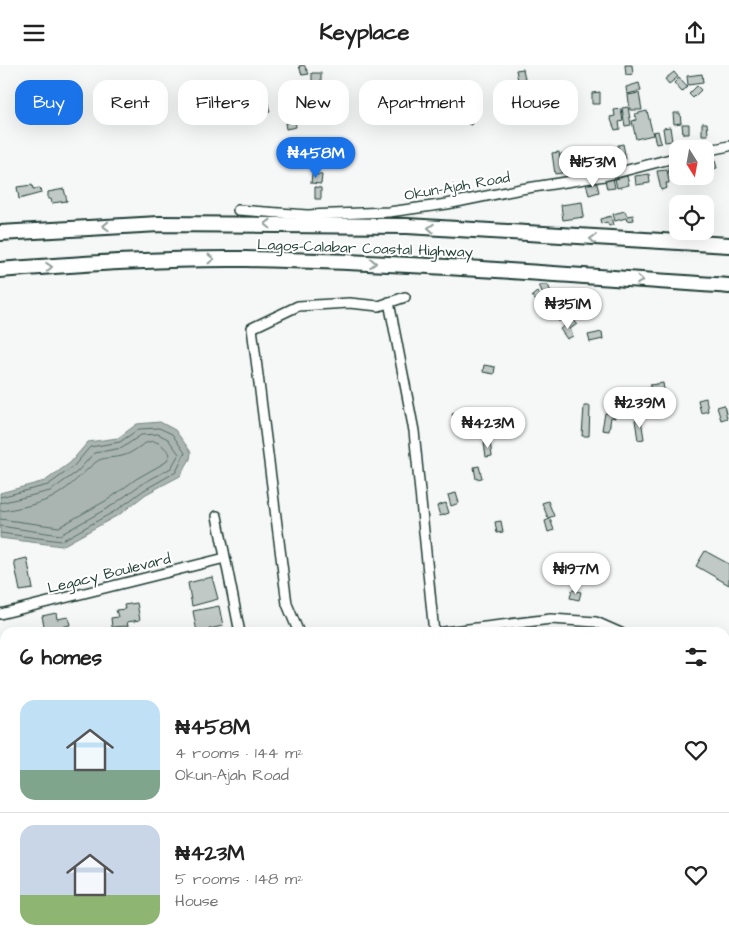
<!DOCTYPE html>
<html lang="en">
<head>
<meta charset="utf-8">
<style>
	body { margin:0; font-family:"Architects Daughter",sans-serif; background:#f6f6f6; color:#222; height:100vh; display:flex; flex-direction:column; font-size:19px; white-space:nowrap }
	* { box-sizing:border-box; margin:0 }
	p { font-size:16px; color:#767676 }
	.icon { flex:none; width:28px; height:28px; fill:none; stroke:currentColor; stroke-width:2; stroke-linecap:round; stroke-linejoin:round }
	.map { position:relative; flex:1; overflow:hidden }
	.panel { position:absolute; left:0px; top:562px; width:730px; height:321px; display:flex; flex-direction:column; background:#fff; border-radius:15px 15px 0 0; box-shadow:0 5px 20px #0002 }
	.panel>* { flex:none }
	.top-card { position:absolute; left:15px; top:15px; width:700px; height:45px; display:flex; gap:10px }
	.needle { width:32px; rotate:169deg }
	.fabs { position:absolute; left:669px; top:75px; display:grid; gap:10px }
	.fabs a { display:grid; place-items:center; width:45px; height:45px; border-radius:10px; background:#fff; box-shadow:0 5px 20px #0002; font-size:25px }
	.price { position:absolute; translate:-50% -42px; padding:0 11px; border-radius:18px; background:#fff; color:#222; font-size:16px; line-height:32px; filter:drop-shadow(0 1px 2px #0008) }
	.price::after { content:''; position:absolute; left:50%; top:30px; width:15px; height:11px; margin-left:-8px; background:inherit; clip-path:polygon(0 0,100% 0,50% 100%) }
	.price.on { background:#1a73e8; color:#fff }
	ul { padding:0; list-style:none }
	li { display:flex; align-items:center; gap:15px; height:125px; padding:0 20px }
	li+li { border-top:1px solid #e0e0e0 }
	li span { display:grid; place-items:center; flex:none; width:140px; height:100px; border-radius:15px; color:#555 }
	li>.icon { margin-inline-start:auto }
	span .icon { width:60px; height:60px; fill:#fffc; stroke-width:1 }
	li b { font-size:21px }
	h2 { display:flex; justify-content:space-between; align-items:center; height:60px; padding:0 20px; font-size:21px }
	.chip { padding:0 18px; border-radius:15px; background:#fff; box-shadow:0 5px 20px #0002; font-size:18px; line-height:45px }
	.chip.on { background:#1a73e8; color:#fff }
	header { display:flex; justify-content:space-between; align-items:center; height:65px; padding:0 20px; background:#fff; font-size:22px; font-weight:700 }
	.map>svg:first-child { display:block }
	.water { fill:#aab5b1; stroke:#72857f }
	.lines { fill:none; stroke-linecap:round; stroke-linejoin:round }
	.shore { stroke:#576d66; stroke-width:1 }
	.building { fill:#c0c9c6; stroke:#1f3d34 }
	.minor-casing { stroke:#1f3d34; stroke-width:12 }
	.primary-casing { stroke:#1f3d34; stroke-width:16 }
	.trunk-casing { stroke:#1f3d34; stroke-width:18 }
	.minor { stroke:#fff; stroke-width:9 }
	.primary { stroke:#fff; stroke-width:12 }
	.trunk { stroke:#fff; stroke-width:14 }
	.oneway { stroke:#8f9e9a }
	.labels { text-anchor:middle; stroke-width:4; stroke-linejoin:round; paint-order:stroke }
	.street-label { font-size:15px; fill:#1f3d34; stroke:#fff }
</style>
</head>
<body>
<header><svg class="icon" aria-label="menu" viewBox="0 0 24 24"><path d="M4 6h16M4 12h16M4 18h16"/></svg>Keyplace<svg class="icon" aria-label="share" viewBox="0 0 24 24"><path d="M12 15V3M7 8l5-5 5 5M5 13v7h14v-7"/></svg></header>
<div class="map">
<svg width="729" height="883" viewBox="0 0 729 883">
	<rect width="100%" height="100%" fill="#f6f7f7"/>
	<filter id="ink" filterUnits="userSpaceOnUse"><feTurbulence type="fractalNoise" baseFrequency=".02" numOctaves="2"/><feDisplacementMap in="SourceGraphic" scale="10" xChannelSelector="R" yChannelSelector="G"/><feConvolveMatrix kernelMatrix="1 2 1 2 8 2 1 2 1" color-interpolation-filters="sRGB"/></filter>
	<g filter="url(#ink)">
		<path class="water" d="M160 357 175 365 191 387 190 394 180 411 146 429 120 449 62 481 0 473V428L45 416 70 398 88 377 118 373 137 359Z"/>
		<g class="lines">
			<path class="shore" d="M0 432 48 420 73 402 90 382 120 377 139 364 159 363 172 369 185 388 176 407 144 425 117 445 61 476 0 468
				M0 438 50 426 77 407 94 388 122 383 141 370 158 369 168 374 179 389 171 403 140 420 113 440 60 470 0 461
				M0 446C13 445 44 438 55 431 72 421 82 408 96 397 102 392 114 393 122 391 142 386 150 362 170 389L166 397 136 414 109 434 59 462 0 454"/>
		</g>
		<path class="building" d="M304 0 309 9 302 10 299 1Z
			M625 0H632L633 9 626 10Z
			M523 4 525 14 518 15 516 5Z
			M674 7 678 12 669 19 665 14Z
			M312 8H321V19H312Z
			M702 9 703 18 688 20 687 11Z
			M679 13 687 22 682 27 674 18Z
			M526 15 528 24 521 25 519 16Z
			M639 18 641 26 627 29 626 22Z
			M697 21 701 25 693 33 689 29Z
			M304 26 305 33 296 35 295 28Z
			M600 27V39H592V28Z
			M639 28 642 45H630L628 30Z
			M267 35 270 47 266 48 264 42 259 43 258 37Z
			M449 40 475 49 471 60 445 51Z
			M628 42 631 60 625 61 622 43Z
			M621 44 623 56 619 57 620 64 615 65 610 52 615 51 614 45Z
			M160 45 161 55 152 56 151 46Z
			M647 46 653 70 636 74 632 56 636 55 635 49Z
			M524 47 525 56 518 57 517 48Z
			M673 48H680L681 58 674 59Z
			M295 56 296 62 286 64 285 58Z
			M702 58H707L708 70H702Z
			M682 59H689V69H683Z
			M670 62 672 76 665 77 663 63Z
			M658 66 661 78 656 79 653 67Z
			M623 79 626 94 619 96 618 80Z
			M603 84 604 97 595 98 593 85Z
			M299 86 309 87V94H299Z
			M559 87 562 108 555 109 552 88Z
			M566 88 569 107 563 108 561 89Z
			M713 88 717 103 709 105 706 89Z
			M678 101V111L670 113 668 103Z
			M667 105 669 118H666L667 123 661 125 657 106Z
			M312 109 322 110 321 119 311 118Z
			M649 109 650 118 636 120 635 111Z
			M627 111 629 120 617 123 615 114Z
			M613 113 615 123 607 124 605 115Z
			M596 115 599 127 589 130 586 118Z
			M32 120 33 124 40 123 41 128 19 134 17 122Z
			M315 122 321 123V134H315Z
			M64 124 67 136 52 138 51 134H48V127Z
			M582 137 584 152 563 155 561 140Z
			M625 146 627 151 633 150 634 155 627 156 626 153 615 156 613 149Z
			M611 151 613 160 609 161 607 157 601 159 600 154Z
			M539 220H548L553 232 546 235Z
			M537 227 544 236 539 240 532 231Z
			M556 229H572V235H556Z
			M557 239 563 255 558 256 553 241Z
			M574 255 577 259 570 264 573 271 567 274 560 264Z
			M602 267 603 274 590 277 588 270Z
			M484 300 495 302 494 309 483 307Z
			M663 318 664 325 651 327 650 320Z
			M706 333 708 346 701 348 698 335Z
			M724 340 727 353 721 355 717 342Z
			M584 341H590L589 371H582Z
			M461 347 464 357 455 359 452 349Z
			M605 348 615 349V353L611 352 609 366 602 365Z
			M641 354 644 374 638 375 635 355Z
			M490 376 492 391 486 392 484 377Z
			M479 401 482 413 476 414 474 402Z
			M456 428 459 438 451 441 448 430Z
			M548 436 554 451 548 453 542 438Z
			M446 438 449 448 440 451 437 441Z
			M550 454 554 465 548 467 545 456Z
			M501 456 503 467 497 468 495 457Z
			M705 486 729 499V520L696 501Z
			M27 493 33 524 20 526 14 496Z
			M212 512 218 534 192 541 188 518Z
			M572 525 581 527 579 535 570 533Z
			M137 538 140 555 127 557 128 561 112 562 111 553 118 552 116 545 125 544 124 540Z
			M219 541 223 561 209 564V567H197L193 546Z
			M56 548 57 554 68 552 70 560 45 565 42 551Z
			M729 666V693L725 694V667Z
			M0 685 5 706V709H0Z
			M0 718 5 743V754L0 756Z
			M729 721V738L725 739V722Z
			M5 759V800L2 801 0 760Z
			M43 879H76L77 881 44 883Z
			M377 879H403L392 883H378Z
			M430 879 431 883H407L425 879Z
			M436 879H457L458 883H437Z
			M490 879H507L508 883H484L483 880Z"/>
		<g class="lines">
			<g class="minor-casing">
				<path id="minor" d="M705 86 729 81
					M238 145 307 150 389 147 447 139 521 124 604 111 678 92
					M389 237 414 366 434 568
					M217 451 240 568
					M0 549 225 493
					M299 568 287 539 252 263 298 241 349 238 379 241 405 232
					M435 568 551 554 596 557 621 568
					M725 591 729 583
					M725 626 729 632
					M0 665 5 664
					M725 705 729 704
					M0 852H5
					M0 879 1 883
					M128 879 129 883
					M241 879 251 881 261 879
					M365 879 366 883
					M545 879 546 883
					M559 879 560 883"/>
			</g>
			<g class="primary-casing">
				<path id="primary" d="M725 876 729 875
					M699 883 716 879"/>
			</g>
			<g class="trunk-casing">
				<path id="trunk" d="M0 168 159 159 407 161 729 180
					M0 205C82 199 163 193 246 194 407 197 568 210 729 221"/>
			</g>
			<use href="#minor" class="minor"/>
			<use href="#primary" class="primary"/>
			<use href="#trunk" class="trunk"/>
		</g>
		<defs><path id="oneway-chevron" d="M-2-3.5L2.5 0L-2 3.5" fill="none" stroke-width="1.6" stroke-linecap="round" stroke-linejoin="round" transform="scale(1.25)"/></defs>
		<g class="oneway">
			<use href="#oneway-chevron" transform="translate(268 159) rotate(-179)"/>
			<use href="#oneway-chevron" transform="translate(106 161) rotate(178)"/>
			<use href="#oneway-chevron" transform="translate(431 163) rotate(-176)"/>
			<use href="#oneway-chevron" transform="translate(593 174) rotate(-176)"/>
			<use href="#oneway-chevron" transform="translate(211 194)"/>
			<use href="#oneway-chevron" transform="translate(373 198) rotate(2)"/>
			<use href="#oneway-chevron" transform="translate(49 202) rotate(-4)"/>
			<use href="#oneway-chevron" transform="translate(640 215) rotate(4)"/>
		</g>
	</g>
	<g class="labels">
		<g class="street-label">
			<text transform="translate(457 121) rotate(-10)" y="5">Okun-Ajah Road</text>
			<text transform="translate(365 183) rotate(2)" y="5">Lagos-Calabar Coastal Highway</text>
			<text transform="translate(109 508) rotate(-14)" y="5">Legacy Boulevard</text>
		</g>
	</g>
</svg>
<div class="fabs">
<a><svg class="needle" viewBox="-14 -14 28 28"><path d="M0-13l5 13h-10z" fill="#e53935"/><path d="M0 13l5-13h-10z" fill="#767676"/></svg></a>
<a><svg class="icon" aria-label="locate" viewBox="0 0 24 24"><circle cx="12" cy="12" r="6"/><path d="M12 2v4M12 18v4M2 12h4M18 12h4"/></svg></a>
</div>
<b class="price on" style="left:316px;top:114px">₦458M</b>
<b class="price" style="left:593px;top:123px">₦153M</b>
<b class="price" style="left:568px;top:265px">₦351M</b>
<b class="price" style="left:640px;top:364px">₦239M</b>
<b class="price" style="left:488px;top:384px">₦423M</b>
<b class="price" style="left:576px;top:530px">₦197M</b>
<div class="top-card">
<a class="chip on">Buy</a>
<a class="chip">Rent</a>
<a class="chip">Filters</a>
<a class="chip">New</a>
<a class="chip">Apartment</a>
<a class="chip">House</a>
</div>
<section class="panel">
<h2>6 homes<svg class="icon" aria-label="filters" viewBox="0 0 24 24"><path d="M4 7h16M4 17h16"/><circle cx="9" cy="7" r="2"/><circle cx="15" cy="17" r="2"/></svg></h2>
<ul>
<li><span style="background:linear-gradient(#bfe0f5 70%,#7fa58c 0)"><svg class="icon" aria-label="home" viewBox="0 0 24 24"><path d="M3 11l9-7 9 7M6 9v11h12V9"/></svg></span><div><b>₦458M</b><p>4 rooms · 144 m²</p><p>Okun-Ajah Road</p></div><svg class="icon" aria-label="heart" viewBox="0 0 24 24"><path d="M12 20l-8-8c-3-5 5-10 8-4 3-6 11-1 8 4z"/></svg></li>
<li><span style="background:linear-gradient(#c9d6e8 70%,#8fb573 0)"><svg class="icon" aria-label="home" viewBox="0 0 24 24"><path d="M3 11l9-7 9 7M6 9v11h12V9"/></svg></span><div><b>₦423M</b><p>5 rooms · 148 m²</p><p>House</p></div><svg class="icon" aria-label="heart" viewBox="0 0 24 24"><path d="M12 20l-8-8c-3-5 5-10 8-4 3-6 11-1 8 4z"/></svg></li>
</ul>
</section>
</div>
</body>
</html>
